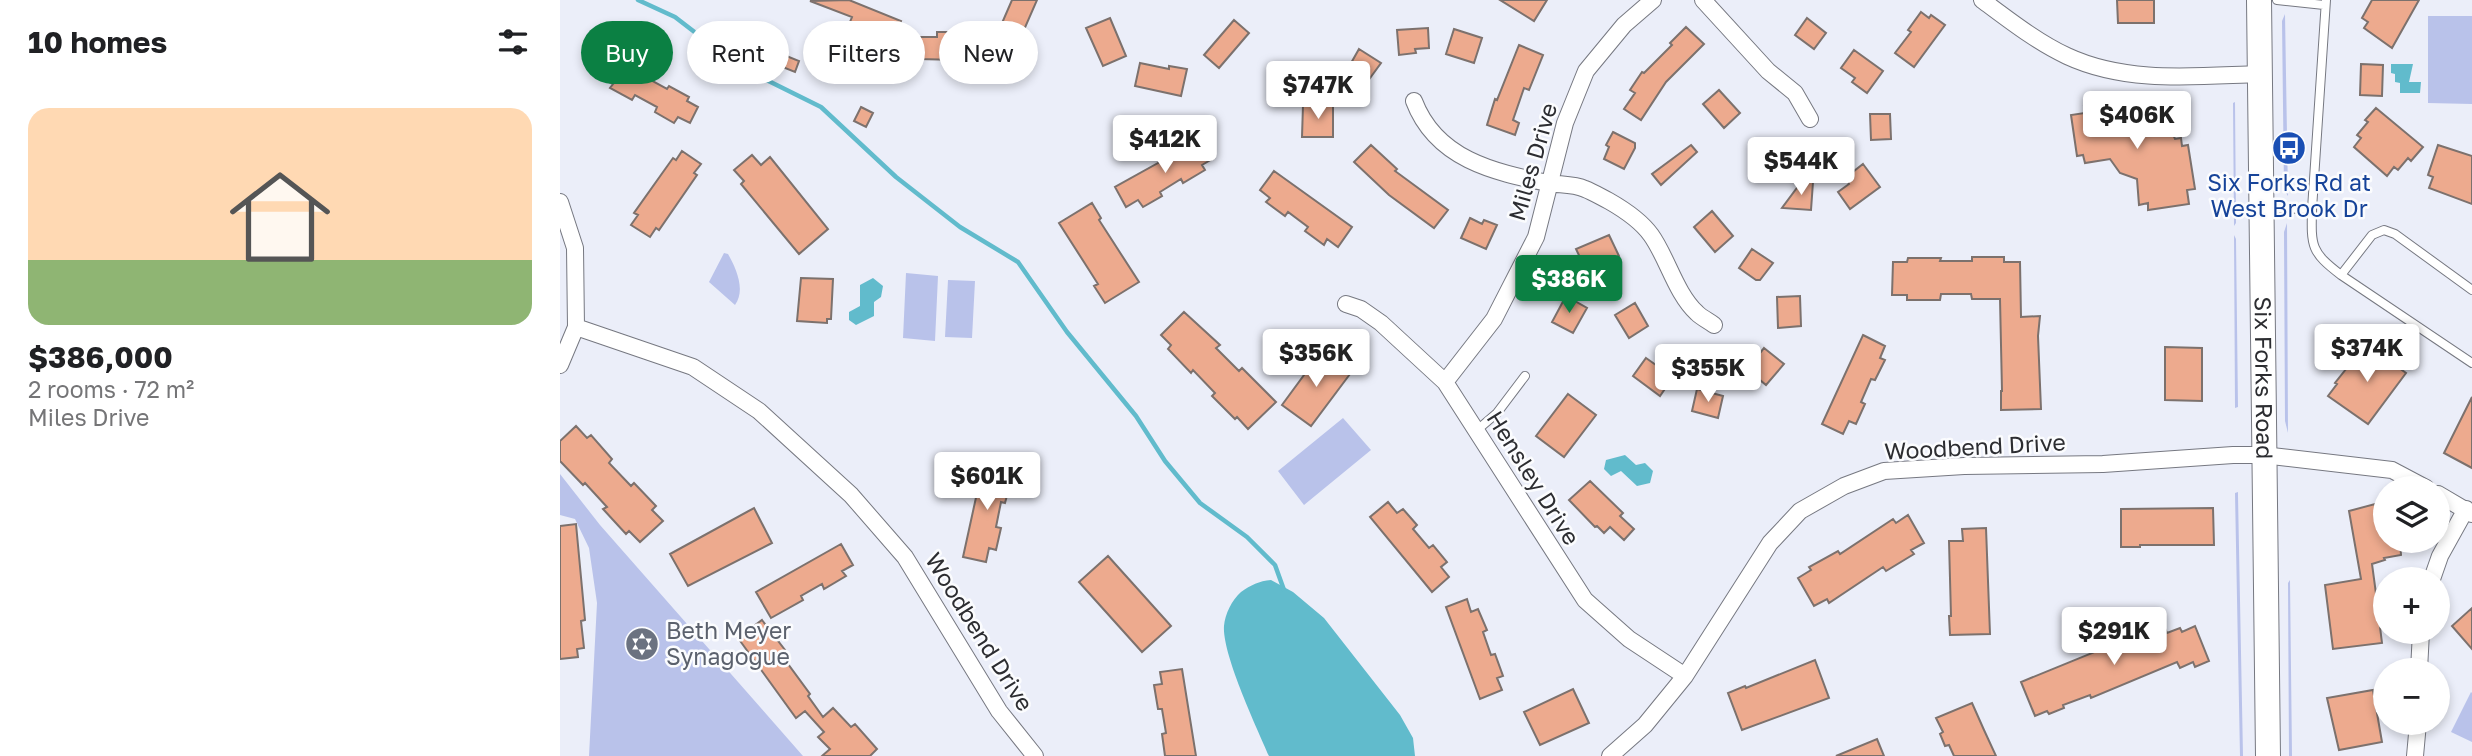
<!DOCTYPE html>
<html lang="en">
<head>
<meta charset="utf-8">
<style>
	body { margin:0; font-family:"Golos Text",sans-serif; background:#f2f2f2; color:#202124; height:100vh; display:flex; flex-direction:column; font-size:26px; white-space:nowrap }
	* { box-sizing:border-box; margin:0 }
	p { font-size:23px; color:#757577 }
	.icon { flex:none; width:38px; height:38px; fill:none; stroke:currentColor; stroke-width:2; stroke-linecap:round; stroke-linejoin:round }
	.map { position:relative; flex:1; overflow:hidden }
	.panel { display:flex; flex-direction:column; background:#fff; width:560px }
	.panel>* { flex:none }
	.guide { position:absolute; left:21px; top:21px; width:665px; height:63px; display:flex; gap:14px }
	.tools { position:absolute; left:1813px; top:476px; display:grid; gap:14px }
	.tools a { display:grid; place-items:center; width:77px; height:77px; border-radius:50%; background:#fff; box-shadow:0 4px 10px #0003; font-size:35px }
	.price { position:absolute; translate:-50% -60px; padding:0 16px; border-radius:7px; background:#fff; color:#222; font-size:23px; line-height:46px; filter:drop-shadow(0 2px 4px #0008) }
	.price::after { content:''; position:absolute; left:50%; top:42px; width:21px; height:16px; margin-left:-10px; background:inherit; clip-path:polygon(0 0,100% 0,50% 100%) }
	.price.current { background:#0b8043; color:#fff }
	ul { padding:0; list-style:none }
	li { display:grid; align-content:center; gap:14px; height:371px; padding:0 28px }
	li span { display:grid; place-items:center; height:217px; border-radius:21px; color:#555 }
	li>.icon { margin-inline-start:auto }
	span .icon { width:126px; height:126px; fill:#fffc; stroke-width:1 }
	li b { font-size:30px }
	h2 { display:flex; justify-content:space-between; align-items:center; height:84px; padding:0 28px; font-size:30px }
	.chip { padding:0 24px; border-radius:32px; background:#fff; box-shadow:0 4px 10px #0003; font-size:24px; line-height:63px }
	.chip.current { background:#0b8043; color:#fff }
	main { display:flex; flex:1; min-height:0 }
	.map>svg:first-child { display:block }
	.green { fill:#b9c2ea }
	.water { fill:#61bbcc }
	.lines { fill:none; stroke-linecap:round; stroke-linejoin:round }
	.stream { stroke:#61bbcc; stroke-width:4.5 }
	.building { fill:#edaa8e; stroke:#7c716d; stroke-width:2 }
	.service-casing { stroke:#767881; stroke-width:10 }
	.minor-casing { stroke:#767881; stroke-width:18 }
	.primary-casing { stroke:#767881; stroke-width:26 }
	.service { stroke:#fff; stroke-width:8 }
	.minor { stroke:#fff; stroke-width:16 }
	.primary { stroke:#fff; stroke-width:24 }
	.labels { text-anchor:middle; stroke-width:5; stroke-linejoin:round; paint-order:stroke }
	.street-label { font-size:23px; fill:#2c2d31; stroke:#fbfcfe }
	.transit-label { font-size:23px; fill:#164399; stroke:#fbfcfe }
	.worship-label { font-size:23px; fill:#5b616d; stroke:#fbfcfe; text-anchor:start }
</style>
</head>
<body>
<main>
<section class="panel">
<h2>10 homes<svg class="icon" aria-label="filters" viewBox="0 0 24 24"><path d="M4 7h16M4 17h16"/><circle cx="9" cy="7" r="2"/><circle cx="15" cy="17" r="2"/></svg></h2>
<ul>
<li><span style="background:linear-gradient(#ffd9b3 70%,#8fb573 0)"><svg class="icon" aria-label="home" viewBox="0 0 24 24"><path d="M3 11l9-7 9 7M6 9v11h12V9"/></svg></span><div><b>$386,000</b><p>2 rooms · 72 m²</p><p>Miles Drive</p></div></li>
</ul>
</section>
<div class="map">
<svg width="1912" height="756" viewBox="0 0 1912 756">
	<rect width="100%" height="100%" fill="#ebeef9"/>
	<path class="green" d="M1725 14 1728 196 1724 190 1722 21Z
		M1868 16H1912V104L1868 103Z
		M1675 102 1676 223 1674 226 1673 103Z
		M1727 223 1728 433 1725 421 1724 232Z
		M1674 235 1676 239 1678 407 1675 408Z
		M164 253 168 254C176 268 186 290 175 305L149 282Z
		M346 273 378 276 375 341 343 338Z
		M388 280 415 281 412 338 385 337Z
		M783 418 811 450 744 505 718 471Z
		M0 474 40 525 243 756H29L37 603 29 548 15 519 0 515Z
		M1678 492V496L1683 756H1680L1675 493Z
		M1730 580 1732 756H1729L1728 583Z
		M1911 692 1912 693V742L1891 732Z"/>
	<path class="water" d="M1831 64H1853L1849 82H1861L1860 93H1840V83L1835 82V74L1831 73Z
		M313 278 323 286 321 297 314 302V316L296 325 289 320V312L300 306V285Z
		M1065 455 1076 465 1085 463 1093 471 1090 483 1077 486 1061 471 1051 476 1044 469 1046 460Z
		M711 580 733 592 764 618 840 715 853 738 855 756H709C697 728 662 654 664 626 665 614 672 600 681 592 691 585 699 581 711 580Z"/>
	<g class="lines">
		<path class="stream" d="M78 0 115 17 180 67 261 107 336 177 400 227 458 262 507 332 576 416 605 461 640 503 687 537 715 565 724 590"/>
	</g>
	<path class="building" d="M289 0 341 21 334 39 290 22 292 17 250 1Z
		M452 0H477L460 39 439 30Z
		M940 0H987L974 21Z
		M1557 0H1594V23H1558Z
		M1812 0H1859L1832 48 1804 28 1808 22 1802 18Z
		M1361 12 1369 18 1371 15 1385 25 1354 67 1335 53 1351 32 1348 30Z
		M550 18 566 56 543 66 526 28Z
		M1247 18 1266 33 1254 49 1235 35Z
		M674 20 689 33 659 68 644 55Z
		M1126 27 1144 44 1106 82 1081 120 1064 109 1075 93 1070 90 1082 72 1084 73 1112 45 1110 43Z
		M868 28 869 48 855 49 856 53 839 55 837 30Z
		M894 29 922 38 914 63 886 54Z
		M377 32H398V60L359 59V37H377Z
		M959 45 983 55 969 90 964 88 953 120 959 123 955 135 927 125 935 99 937 100Z
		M799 49 821 63 805 85 786 72Z
		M1294 50 1323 71 1307 93 1292 82 1295 78 1281 68Z
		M219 53 239 61 235 72 215 64Z
		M53 61 64 67 67 63 87 74 85 77 107 89 109 86 129 97 127 101 138 107 130 123 118 117 114 123 95 112 97 107 75 95 72 100 50 88 53 84 43 79Z
		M580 63 609 69V66L627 69 621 96 575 86Z
		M1801 64 1823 65 1822 96 1800 95Z
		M1159 90 1180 113 1164 128 1143 104Z
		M1568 99 1570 106 1576 105 1577 112H1588L1599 116 1609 125 1615 139 1621 138 1622 146 1628 145 1635 189 1627 190 1629 204 1588 210V203L1579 205 1577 179 1560 173 1550 159 1525 163 1523 155 1517 156 1511 115 1525 113 1524 106Z
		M743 105 773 106V137H742Z
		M301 107 313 113 306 127 294 121Z
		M1816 108 1863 147 1851 161 1848 158 1838 170 1834 167 1827 176 1794 147 1801 138 1797 135 1808 122 1805 120Z
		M1310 114H1330L1331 139 1311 140Z
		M1053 132 1075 143V148L1064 169 1044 159 1049 147 1046 145Z
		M643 138 654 158 642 165 645 170 623 183 621 179 600 192 602 196 583 207 578 200 566 207 555 187Z
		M811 145 837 169 835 171 888 210 874 228 829 195 794 162Z
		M1131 145 1137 152 1101 185 1092 174Z
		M1878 145 1912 156V204L1869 188 1873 177 1868 175Z
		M122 151 141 164 134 173 137 175 99 230 96 228 90 237 71 225 78 215 74 213 113 158 116 160Z
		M192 155 201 165 210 157 268 229 239 254 181 184 184 181 174 170Z
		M1303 164 1320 187 1290 209 1278 192 1289 184 1288 182 1292 179 1289 175Z
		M714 171 792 227 778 247 767 239 764 245 745 231 748 227 728 212 725 216 706 202 710 198 700 190Z
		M1242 181 1253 182 1251 210 1222 208Z
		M532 203 541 218 539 220 579 282 545 303 534 286 538 284 499 223Z
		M1152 211 1173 236 1155 252 1134 227Z
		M910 218 922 224 924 220 937 225 926 249 901 238Z
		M1049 235 1059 256 1026 270 1016 249Z
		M1192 249 1213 263 1200 280H1196L1179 268Z
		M1412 257H1444V262H1460L1461 317 1480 316 1478 336 1481 409 1441 410V391H1442L1440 299H1412L1411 294H1381L1380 300H1347V295H1332L1333 262H1347L1348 258H1381L1380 261H1412Z
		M241 278 273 279 271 319H267V323L237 321Z
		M1006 296 1027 308 1013 333 992 322Z
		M1240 296 1241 326 1218 328 1217 297Z
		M1075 303 1088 326 1069 338 1055 315Z
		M624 312 660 345 656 348 679 371 682 368 716 402 688 429 677 417 675 419 652 396 655 393 633 370 631 373 608 349 611 345 601 335Z
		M1303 335 1325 346 1320 358 1325 360 1315 380 1311 379 1301 402 1305 404 1296 424 1289 421 1283 434 1262 424Z
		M1806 344 1846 373 1808 424 1768 396 1777 384 1775 383Z
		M1605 347 1642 348V401L1605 400Z
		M1204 348 1224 364 1206 385 1187 369Z
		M761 352 790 374 751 426 722 405Z
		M1086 358 1113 377 1100 396 1073 376Z
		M1137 389 1163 396 1158 418 1132 411Z
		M1008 394 1036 415 1004 457 976 436Z
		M1912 397V468L1884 453Z
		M16 426 27 438 31 435 52 459 49 463 71 486 74 483 96 506 92 510 103 521 80 542 69 531 66 534 43 509 47 507 25 483 23 485 0 461V441Z
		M424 461 447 467 444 479 451 480 445 503 441 502 436 527 441 528 436 550 429 548 426 562 403 557Z
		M1030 481 1063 513 1060 516 1074 529 1064 540 1050 527 1044 533 1037 526 1035 527 1009 500Z
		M828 502 837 513 843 509 857 525 853 529 869 548 873 545 887 562 881 567 889 577 872 592 810 517Z
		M1815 504V507L1825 506V541H1840L1841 555 1824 558 1825 560 1812 564 1819 616 1825 615V625L1820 627 1822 643 1773 649 1765 585 1801 579 1789 511Z
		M194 508 212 543 128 586 110 554Z
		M1653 508 1654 545H1580V547H1561V509Z
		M1348 515 1364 543 1351 550 1354 554 1326 571 1323 567 1269 603 1267 599 1254 606 1238 578 1251 570 1249 567 1278 551 1280 554 1333 519 1336 523Z
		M16 524 25 620 21 621 24 648 17 649 18 657 0 659V526Z
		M1426 528 1430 634 1390 635 1389 616H1391L1389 541H1403L1402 529Z
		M281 544 293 565 282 571 286 576 264 589 262 584 241 596 243 600 211 618 196 592Z
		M548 556 611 626 582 652 519 582Z
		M907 599 911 612 918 609 927 630 923 632 931 655 935 654 943 676 937 678 942 690 920 699 886 607Z
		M1912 608V649L1892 626Z
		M202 620 225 650 220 653 250 694 248 696 263 717 273 708 291 727 295 724 317 749 310 756H262L270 749 258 737 264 732 245 711 236 718 178 638Z
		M1603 624 1607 633 1620 628 1622 632 1635 626 1649 661 1635 667 1633 662 1620 668 1617 662 1531 698 1530 695 1503 705 1504 708 1489 714 1487 711 1475 716 1461 682Z
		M1255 660 1269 698 1182 730 1168 693 1185 686 1186 688Z
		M622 669 636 756H605L602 734 606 733 602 709H598L594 685 602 684 600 672Z
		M1013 689 1029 723 980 745 964 712Z
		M1813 690 1822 742 1779 750 1767 698Z
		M1412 703 1424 730 1436 756H1394L1389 745 1385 746 1380 734 1383 732 1376 718Z
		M1317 739 1324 756H1276Z"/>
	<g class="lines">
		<g class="service-casing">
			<path id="service" d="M1717 0 1764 5
				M1766 0 1752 209C1751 247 1751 252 1781 275L1912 363
				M1706 208 1752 209
				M1781 275 1812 235 1824 230 1835 234 1912 290
				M916 431 937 413 965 376"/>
		</g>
		<g class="minor-casing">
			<path id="minor" d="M1143 0 1208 71 1235 93 1250 119
				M1422 0C1449 20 1477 42 1507 56 1567 84 1636 76 1699 74
				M854 101C876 159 933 172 988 183 1000 185 1014 184 1025 189 1033 192 1041 197 1049 201 1063 209 1081 221 1091 235 1107 257 1116 294 1137 313 1142 318 1149 321 1154 325
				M0 202 15 248 16 327 0 365
				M786 304 801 309 821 323 885 382 1025 600 1069 639 1125 676
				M16 327 133 367 199 411 291 495 345 557 439 711 475 756
				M885 382 934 319 976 237 1005 123 1026 71 1064 25 1093 0
				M1878 494 1912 514
				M1872 579 1880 556 1906 509
				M1859 670 1861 632
				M1050 756 1085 725 1125 676 1210 543 1240 511 1284 486 1324 471 1404 466 1543 464 1673 455H1703L1832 470 1866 488
				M1855 756 1858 723"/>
		</g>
		<g class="primary-casing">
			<g id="primary">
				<path id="s1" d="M1699 0 1708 756"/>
			</g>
		</g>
		<use href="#service" class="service"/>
		<use href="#minor" class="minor"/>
		<use href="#primary" class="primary"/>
	</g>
	<defs>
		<g id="bus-disc" transform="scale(1.75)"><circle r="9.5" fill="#1a4fb4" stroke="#fbfcfe"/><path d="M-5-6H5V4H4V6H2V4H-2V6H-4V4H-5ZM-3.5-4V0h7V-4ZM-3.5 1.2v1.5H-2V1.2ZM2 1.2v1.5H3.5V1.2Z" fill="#fff"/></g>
		<g id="synagogue-disc" transform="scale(1.75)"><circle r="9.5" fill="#6b7280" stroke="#fbfcfe"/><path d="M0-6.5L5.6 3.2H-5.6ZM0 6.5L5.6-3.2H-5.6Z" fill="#fff"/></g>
	</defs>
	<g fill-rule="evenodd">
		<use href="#bus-disc" x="1729" y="148"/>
		<use href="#synagogue-disc" x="82" y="644"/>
	</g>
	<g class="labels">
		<g class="street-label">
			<text transform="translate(973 162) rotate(-74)" y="8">Miles Drive</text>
			<text dy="8" stroke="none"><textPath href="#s1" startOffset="378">Six Forks Road</textPath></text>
			<text transform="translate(1415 447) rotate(-3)" y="8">Woodbend Drive</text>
			<text transform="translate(973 478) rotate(58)" y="8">Hensley Drive</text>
			<text transform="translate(419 632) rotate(58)" y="8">Woodbend Drive</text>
		</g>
		<g class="transit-label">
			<text x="1729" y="191">Six Forks Rd at<tspan x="1729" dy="26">West Brook Dr</tspan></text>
		</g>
		<g class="worship-label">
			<text x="106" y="639">Beth Meyer<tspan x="106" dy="26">Synagogue</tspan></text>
		</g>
	</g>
</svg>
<div class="tools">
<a><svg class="icon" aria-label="layers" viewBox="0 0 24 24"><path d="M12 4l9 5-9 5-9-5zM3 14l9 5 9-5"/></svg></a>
<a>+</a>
<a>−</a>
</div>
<b class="price" style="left:758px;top:121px">$747K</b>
<b class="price" style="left:1577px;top:151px">$406K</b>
<b class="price" style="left:605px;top:175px">$412K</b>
<b class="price" style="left:1241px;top:197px">$544K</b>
<b class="price current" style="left:1009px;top:315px">$386K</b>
<b class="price" style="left:1807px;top:384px">$374K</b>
<b class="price" style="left:756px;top:389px">$356K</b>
<b class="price" style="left:1148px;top:404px">$355K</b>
<b class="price" style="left:427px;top:512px">$601K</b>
<b class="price" style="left:1554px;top:667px">$291K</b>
<div class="guide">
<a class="chip current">Buy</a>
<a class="chip">Rent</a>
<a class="chip">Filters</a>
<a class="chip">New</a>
</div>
</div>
</main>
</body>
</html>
